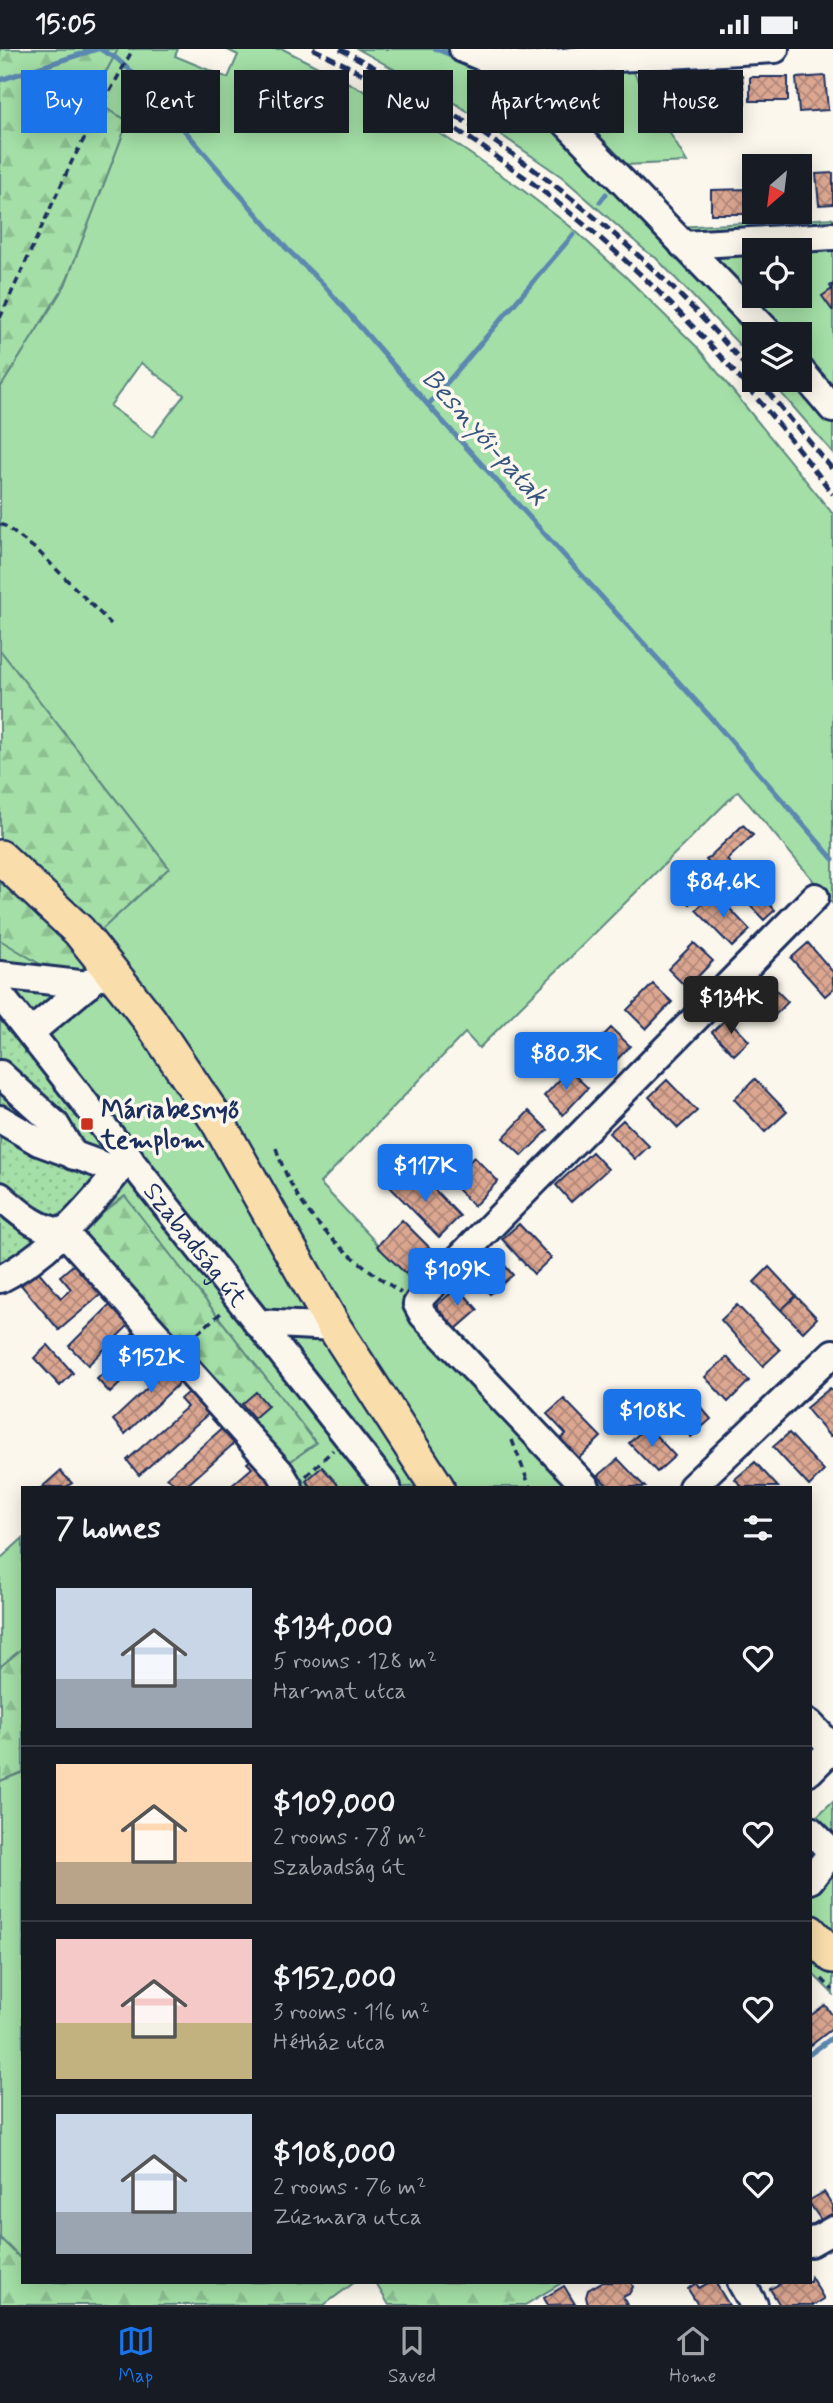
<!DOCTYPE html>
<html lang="en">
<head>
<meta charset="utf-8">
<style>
	body { margin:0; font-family:Mynerve,sans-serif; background:#20242c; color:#f1f3f6; height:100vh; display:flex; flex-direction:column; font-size:26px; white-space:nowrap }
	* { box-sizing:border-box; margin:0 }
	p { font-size:23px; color:#9ea1a6 }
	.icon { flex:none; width:38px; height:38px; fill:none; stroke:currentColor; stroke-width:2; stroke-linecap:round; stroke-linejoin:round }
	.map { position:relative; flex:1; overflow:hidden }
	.drawer { position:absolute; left:21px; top:1437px; width:791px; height:798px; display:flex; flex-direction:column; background:#171b24; border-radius:0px; box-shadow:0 4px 18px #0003 }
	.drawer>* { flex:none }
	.hud { position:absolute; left:21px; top:21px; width:791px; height:63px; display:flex; gap:14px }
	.needle { width:46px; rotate:208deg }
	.tools { position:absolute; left:742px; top:105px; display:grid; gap:14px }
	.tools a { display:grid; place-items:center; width:70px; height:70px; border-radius:0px; background:#171b24; box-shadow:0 4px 18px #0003; font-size:35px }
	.price { position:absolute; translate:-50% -60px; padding:0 16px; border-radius:7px; background:#1a73e8; color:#fff; font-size:23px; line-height:46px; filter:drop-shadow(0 2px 4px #0008) }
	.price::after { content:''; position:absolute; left:50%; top:42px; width:21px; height:16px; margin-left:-10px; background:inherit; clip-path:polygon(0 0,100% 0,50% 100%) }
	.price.active { background:#222; color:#fff }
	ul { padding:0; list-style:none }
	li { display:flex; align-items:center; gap:21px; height:175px; padding:0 35px }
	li+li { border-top:2px solid #363941 }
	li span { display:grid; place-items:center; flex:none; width:196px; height:140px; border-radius:0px; color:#555 }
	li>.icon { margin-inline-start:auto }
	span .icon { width:84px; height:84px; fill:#fffc; stroke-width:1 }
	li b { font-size:30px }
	h2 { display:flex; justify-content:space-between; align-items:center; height:84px; padding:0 35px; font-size:30px }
	.chip { padding:0 24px; border-radius:0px; background:#171b24; box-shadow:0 4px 18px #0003; font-size:24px; line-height:63px }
	.chip.active { background:#1a73e8; color:#fff }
	.status { display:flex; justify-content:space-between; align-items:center; height:49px; padding:0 35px; background:#171b24; direction:ltr }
	.status svg { height:19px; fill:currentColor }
	.tab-bar { display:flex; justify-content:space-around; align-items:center; height:98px; border-top:2px solid #363941; background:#171b24; font-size:19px; color:#9ea1a6 }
	.tab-bar a { display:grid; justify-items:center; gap:4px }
	.tab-bar .active { color:#1a73e8 }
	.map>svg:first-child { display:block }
	.green { fill:#a3dfa6; stroke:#5f8782; stroke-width:2; fill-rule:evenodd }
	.forest { fill:url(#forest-firs); stroke:#5f8782; stroke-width:2 }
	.park { fill:url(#park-dots); stroke:#5f8782; stroke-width:2 }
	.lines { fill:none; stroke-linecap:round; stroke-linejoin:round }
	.stream { stroke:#5b88b0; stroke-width:5 }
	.building { fill:url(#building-cross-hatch); stroke:#1b2f5e; stroke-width:2 }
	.minor-casing { stroke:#1b2f5e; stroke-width:32 }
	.major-casing { stroke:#1b2f5e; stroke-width:38 }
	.path { stroke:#1b2f5e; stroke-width:3.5; stroke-dasharray:7 5; stroke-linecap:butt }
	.minor { stroke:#fbf7ec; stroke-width:26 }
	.major { stroke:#f9deab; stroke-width:33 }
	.rail { stroke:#1b2f5e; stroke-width:5; stroke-dasharray:10 5; stroke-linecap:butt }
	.poi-dot { fill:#c8321e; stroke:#fbf7ec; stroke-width:2.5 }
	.labels { text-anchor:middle; stroke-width:7; stroke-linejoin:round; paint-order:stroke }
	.poi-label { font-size:26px; font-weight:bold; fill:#1b2f5e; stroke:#fbf7ec; text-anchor:start }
	.street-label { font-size:26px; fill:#1b2f5e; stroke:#fbf7ec }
	.water-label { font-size:28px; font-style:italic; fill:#365480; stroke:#fbf7ec }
</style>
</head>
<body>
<div class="status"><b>15:05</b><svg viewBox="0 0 49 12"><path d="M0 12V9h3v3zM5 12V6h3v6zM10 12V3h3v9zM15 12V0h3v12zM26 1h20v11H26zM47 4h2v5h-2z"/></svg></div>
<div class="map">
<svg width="833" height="2256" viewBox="0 0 833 2256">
	<defs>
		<pattern id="forest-firs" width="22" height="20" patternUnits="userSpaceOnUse" patternTransform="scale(1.75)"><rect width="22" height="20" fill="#a3dfa6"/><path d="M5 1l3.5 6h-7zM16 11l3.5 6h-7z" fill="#8cc091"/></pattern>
		<pattern id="park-dots" width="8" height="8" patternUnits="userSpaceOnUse" patternTransform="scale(1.75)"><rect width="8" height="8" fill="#a3dfa6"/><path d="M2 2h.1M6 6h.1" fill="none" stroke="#8cc091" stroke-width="1.8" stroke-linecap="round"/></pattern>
		<pattern id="building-cross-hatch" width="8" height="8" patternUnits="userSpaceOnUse" patternTransform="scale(1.75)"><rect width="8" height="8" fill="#dca791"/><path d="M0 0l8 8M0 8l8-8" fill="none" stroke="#b2887a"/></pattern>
	</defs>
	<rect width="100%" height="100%" fill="#fbf7ec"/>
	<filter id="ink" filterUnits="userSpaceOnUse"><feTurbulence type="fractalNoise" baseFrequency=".0143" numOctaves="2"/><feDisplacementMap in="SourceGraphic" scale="14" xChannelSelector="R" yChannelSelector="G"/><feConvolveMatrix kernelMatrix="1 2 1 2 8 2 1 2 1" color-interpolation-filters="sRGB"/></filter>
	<g filter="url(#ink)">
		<path class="green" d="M118 0H178L175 7 228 29 238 6 226 0H283L370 45 447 89 520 139 571 178 626 228 697 298 833 465V855L738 742 479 999 465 984 320 1134 606 1438H269L278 1429 62 1195 0 1219 12 1207 0 957V891L84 914 98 884 169 819 0 601V339L65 236 128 72 91 51ZM141 314 184 346 152 388 110 357ZM124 1147 316 1394 288 1414Z
			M358 0H620L687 113 626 116 677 178 833 169V404L770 331H800V285H754V311L656 209 647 203 562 128 458 56ZM754 201H800V247H754Z
			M23 1489V1599L0 1618V1510Z
			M23 1723V2212L0 2189V1732Z
			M833 1752V1945L810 1922V1764L815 1769Z"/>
		<path class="forest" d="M0 0H118L91 51 128 72 65 236 0 339Z
			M0 601 169 819 98 884 0 791Z
			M0 823 45 864 84 914 83 925 50 921 0 891Z
			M125 1147 316 1394 288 1414 79 1182Z
			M23 1599V1723L0 1732V1618Z
			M0 2189 23 2212V2233H355L324 2256H0Z
			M375 2233H563L525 2256H389Z"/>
		<path class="park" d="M0 957 98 1085 103 1110 101 1125 57 1173 0 1219Z"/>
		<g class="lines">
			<path class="stream" d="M100 0 116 9 142 32 287 200 322 234 428 356 713 671 833 810
				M436 0 456 8
				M477 18 494 34 513 36 528 52
				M0 31 97 0
				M600 153 606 145
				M428 356 573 186
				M810 2005 833 1988"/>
		</g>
		<path class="building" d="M742 26 745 54 697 58 695 29Z
			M825 27 828 61 799 63 796 29Z
			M750 28H788V52H750Z
			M688 34 689 59 649 60 648 36Z
			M833 124V155L819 156 816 125Z
			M749 140 750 165H711V141Z
			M833 235V261H832L822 247 832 240 830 237Z
			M743 776 753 786 727 811 775 861 764 871 706 811Z
			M690 829 702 842 690 855 677 842Z
			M714 843 750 881 732 898 696 861Z
			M694 894 713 912 687 939 668 920Z
			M808 894 833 923V940L825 947 791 909Z
			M765 930 788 953 772 969 749 946Z
			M653 935 672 953 646 980 627 961Z
			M727 969 749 992 734 1006 712 983Z
			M611 979 630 997 605 1023 585 1005Z
			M569 1021 588 1039 563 1066 544 1047Z
			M755 1030 787 1063 765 1083 734 1050Z
			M667 1031 697 1062 678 1079 649 1048Z
			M529 1062 548 1081 522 1107 503 1089Z
			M623 1071 649 1097 635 1110 609 1084Z
			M592 1103 608 1120 571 1153 556 1136Z
			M474 1108 498 1132 474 1157 450 1133Z
			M402 1122 425 1145 432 1138 460 1167 439 1188 388 1136Z
			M402 1171 430 1199 405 1224 377 1197Z
			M519 1175 551 1209 534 1225 502 1190Z
			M493 1203 513 1226 490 1245 470 1222Z
			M79 1211 105 1242 59 1281 21 1236 38 1222 61 1249 71 1240 60 1227Z
			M769 1218 796 1247 781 1261 754 1233Z
			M458 1238 478 1261 456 1280 436 1257Z
			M796 1247 817 1269 803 1283 781 1261Z
			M114 1252 133 1272 88 1316 69 1297Z
			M737 1256 780 1301 763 1317 721 1271Z
			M140 1277 160 1297 110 1344 97 1330 136 1293 130 1287Z
			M48 1296 73 1324 60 1337 34 1309Z
			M165 1307 185 1329 125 1385 113 1371 157 1330 149 1322Z
			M727 1308 749 1332 728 1353 705 1328Z
			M195 1337 215 1359 139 1426 127 1411 187 1358 180 1350Z
			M830 1339 833 1342V1385L830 1388 806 1359Z
			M256 1343 268 1357 254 1369 242 1355Z
			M691 1347 711 1370 691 1388 670 1365Z
			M564 1350 601 1388 577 1411 558 1392 566 1385 547 1365Z
			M226 1376 239 1390 185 1438H177L167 1428Z
			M647 1377 675 1407 657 1423 629 1394Z
			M789 1384 824 1422 809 1437 773 1398Z
			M256 1406 276 1438H230L252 1419 247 1414Z
			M618 1410 645 1438H609L598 1427Z
			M755 1413 778 1438H742L735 1430Z
			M322 1418 340 1438H312L306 1432Z
			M60 1422 72 1434 66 1438H42Z
			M825 1956 833 1967V1979L810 1997V1967Z
			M824 2143 833 2157V2164L821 2171 810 2155V2151Z
			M811 2228 824 2250 814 2256H780L770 2240 783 2233H810Z
			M602 2233H631L633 2238 629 2245 623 2248 627 2256H588L586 2248 588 2241Z
			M710 2233H715L729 2256H698L688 2240 696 2234 699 2239Z
			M564 2237 575 2255 548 2256 544 2249Z"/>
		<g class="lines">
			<g class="minor-casing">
				<g id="minor">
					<path d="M463 0 492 12 529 17 581 11 775 0"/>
					<path d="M529 17 537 44 770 285"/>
					<path d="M683 196 833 187"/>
					<path d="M800 321 833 360"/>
					<path d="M0 926 88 936"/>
					<path id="s1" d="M0 946 387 1438"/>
					<path d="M30 984 109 918"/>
					<path d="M0 1025 55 1075 74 1107"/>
					<path d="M0 1070 39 1093 118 1122"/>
					<path d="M0 1147C20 1164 37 1181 64 1183"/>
					<path d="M64 1183 280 1423 289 1438"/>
					<path d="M0 1230C49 1206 96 1152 129 1108"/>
					<path d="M257 1274 334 1278"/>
					<path d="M586 1438 423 1266 417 1255 423 1246 815 848"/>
					<path d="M692 1438 833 1304"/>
					<path d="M810 1675 833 1699"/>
					<path d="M810 1722 833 1699"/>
					<path d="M810 1781 832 1803"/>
					<path d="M810 1831 833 1802"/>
					<path d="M810 2194 833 2181"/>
					<path d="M741 2233 754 2256"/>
				</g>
			</g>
			<g class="major-casing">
				<path id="major" d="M0 808 79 882 149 970 218 1073 334 1278 437 1438
					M810 1883 833 1907"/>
			</g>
			<path class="path" d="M0 269 72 112 133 0
				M0 475 5 477 38 502 111 575
				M276 1099C299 1170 342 1202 401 1244
				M188 1292 222 1263
				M512 1391 530 1438
				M306 1427 333 1401
				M822 1930 833 1941"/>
			<use href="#minor" class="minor"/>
			<use href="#major" class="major"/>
			<path class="rail" d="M313 0C474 77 619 190 736 325 770 364 802 404 833 445
				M340 0C498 82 640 191 754 327
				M758 331 833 421"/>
		</g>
	</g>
	<rect class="poi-dot" x="80" y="1068" width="14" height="14" rx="3.5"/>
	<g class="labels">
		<g class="poi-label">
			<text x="101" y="1069">Máriabesnyő<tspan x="101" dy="30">templom</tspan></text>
		</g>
		<g class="street-label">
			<text dy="9" stroke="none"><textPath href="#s1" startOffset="317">Szabadság út</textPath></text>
		</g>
		<g class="water-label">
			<text transform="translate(486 387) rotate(48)" y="10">Besnyői-patak</text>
		</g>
	</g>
</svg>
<div class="tools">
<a><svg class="needle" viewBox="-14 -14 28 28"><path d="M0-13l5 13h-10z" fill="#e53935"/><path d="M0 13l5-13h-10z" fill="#9ea1a6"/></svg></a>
<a><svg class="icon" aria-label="locate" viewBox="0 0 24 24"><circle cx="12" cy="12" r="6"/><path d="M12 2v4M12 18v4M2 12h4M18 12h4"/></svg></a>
<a><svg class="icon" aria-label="layers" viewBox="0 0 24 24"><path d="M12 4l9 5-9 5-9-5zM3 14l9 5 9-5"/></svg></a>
</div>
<b class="price" style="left:723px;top:871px">$84.6K</b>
<b class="price active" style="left:731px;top:987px">$134K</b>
<b class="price" style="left:566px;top:1043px">$80.3K</b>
<b class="price" style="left:425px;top:1155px">$117K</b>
<b class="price" style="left:457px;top:1259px">$109K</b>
<b class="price" style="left:151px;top:1346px">$152K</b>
<b class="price" style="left:652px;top:1400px">$108K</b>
<div class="hud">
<a class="chip active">Buy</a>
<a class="chip">Rent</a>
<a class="chip">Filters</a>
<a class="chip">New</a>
<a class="chip">Apartment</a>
<a class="chip">House</a>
</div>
<section class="drawer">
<h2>7 homes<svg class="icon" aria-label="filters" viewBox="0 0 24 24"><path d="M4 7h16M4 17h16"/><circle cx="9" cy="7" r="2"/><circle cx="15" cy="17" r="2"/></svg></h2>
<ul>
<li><span style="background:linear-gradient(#c9d6e8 65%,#9aa5b1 0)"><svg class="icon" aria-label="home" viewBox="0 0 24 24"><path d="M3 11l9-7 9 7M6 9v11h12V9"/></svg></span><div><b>$134,000</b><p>5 rooms · 128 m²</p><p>Harmat utca</p></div><svg class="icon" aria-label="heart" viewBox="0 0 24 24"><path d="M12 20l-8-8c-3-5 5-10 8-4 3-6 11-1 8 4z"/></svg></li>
<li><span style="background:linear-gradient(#ffd9b3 70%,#b9a48a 0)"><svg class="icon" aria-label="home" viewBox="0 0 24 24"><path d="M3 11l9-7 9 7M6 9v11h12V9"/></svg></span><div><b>$109,000</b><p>2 rooms · 78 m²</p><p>Szabadság út</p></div><svg class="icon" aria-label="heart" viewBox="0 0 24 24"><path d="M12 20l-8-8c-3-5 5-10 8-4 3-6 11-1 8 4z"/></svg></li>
<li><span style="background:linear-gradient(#f6c9c9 60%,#c2b280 0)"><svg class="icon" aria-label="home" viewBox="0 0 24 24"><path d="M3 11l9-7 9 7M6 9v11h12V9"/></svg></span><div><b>$152,000</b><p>3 rooms · 116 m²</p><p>Hétház utca</p></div><svg class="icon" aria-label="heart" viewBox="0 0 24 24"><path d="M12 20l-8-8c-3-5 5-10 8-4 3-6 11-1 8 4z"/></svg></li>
<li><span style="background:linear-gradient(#c9d6e8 70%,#9aa5b1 0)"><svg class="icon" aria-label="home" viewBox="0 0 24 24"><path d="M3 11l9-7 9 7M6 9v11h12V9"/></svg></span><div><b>$108,000</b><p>2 rooms · 76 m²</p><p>Zúzmara utca</p></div><svg class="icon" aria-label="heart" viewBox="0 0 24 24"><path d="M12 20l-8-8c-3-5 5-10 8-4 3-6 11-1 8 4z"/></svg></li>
</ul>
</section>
</div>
<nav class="tab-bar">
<a class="active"><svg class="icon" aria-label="map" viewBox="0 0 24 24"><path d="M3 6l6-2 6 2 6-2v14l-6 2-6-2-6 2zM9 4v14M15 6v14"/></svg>Map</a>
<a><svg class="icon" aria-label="saved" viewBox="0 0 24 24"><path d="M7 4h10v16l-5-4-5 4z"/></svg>Saved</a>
<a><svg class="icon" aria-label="home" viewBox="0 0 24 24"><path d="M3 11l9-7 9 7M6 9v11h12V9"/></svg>Home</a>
</nav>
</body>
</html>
